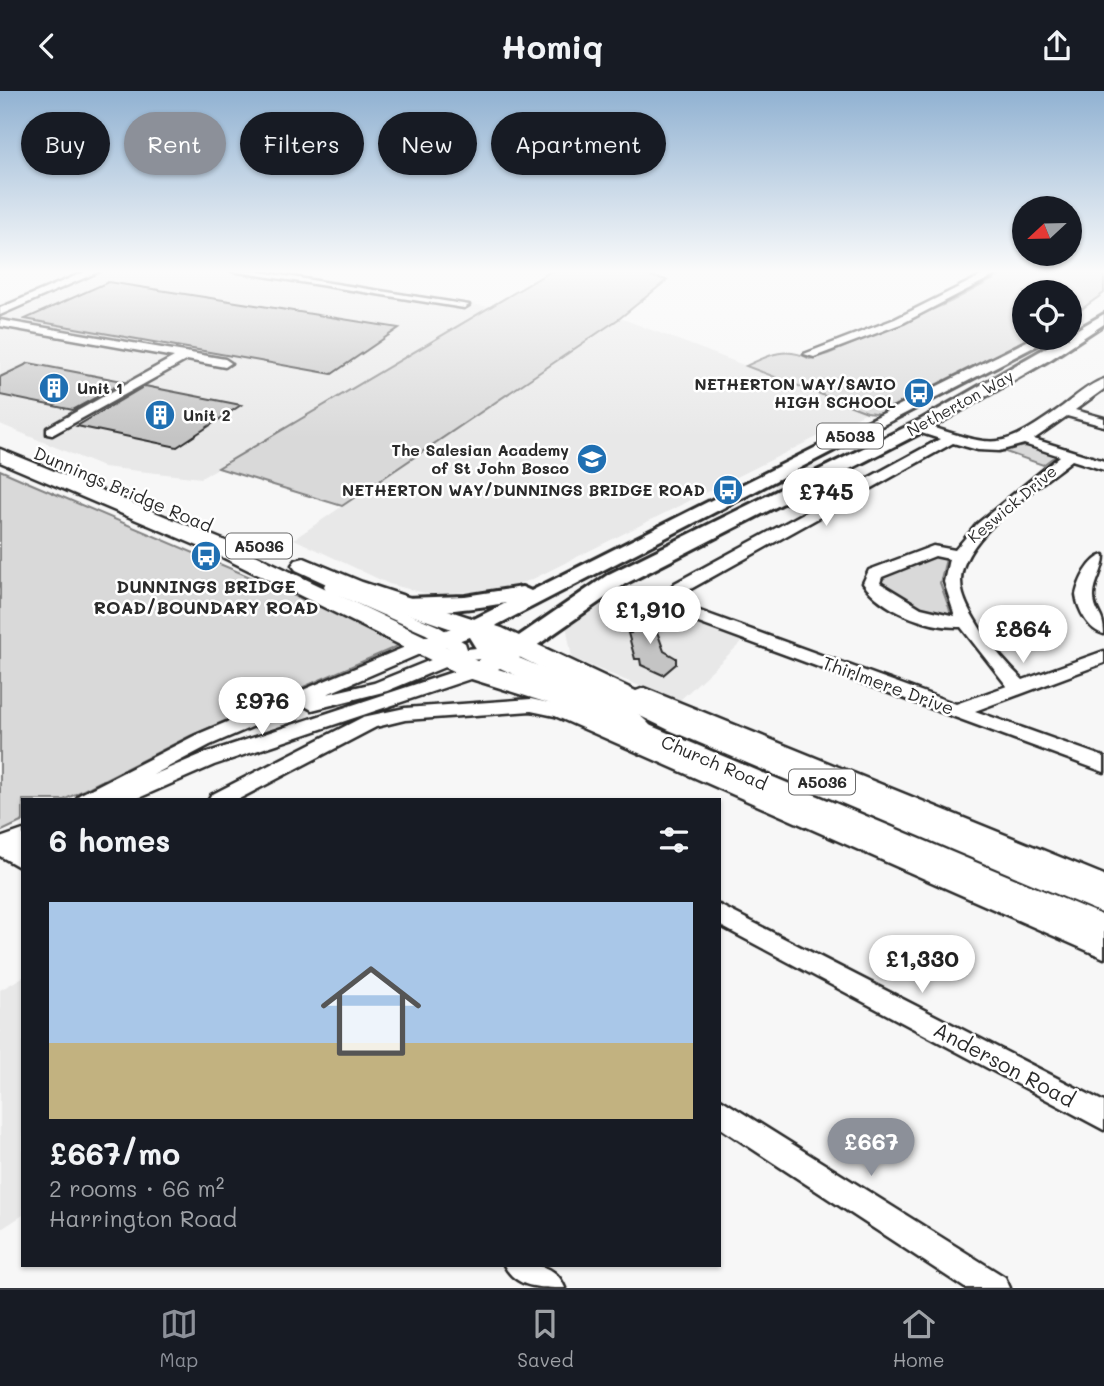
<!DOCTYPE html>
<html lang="en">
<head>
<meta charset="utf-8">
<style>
	body { margin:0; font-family:Mali,sans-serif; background:#20242c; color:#f1f3f6; height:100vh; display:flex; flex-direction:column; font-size:26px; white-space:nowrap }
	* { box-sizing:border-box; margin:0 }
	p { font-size:23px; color:#9ea1a6 }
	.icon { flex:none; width:38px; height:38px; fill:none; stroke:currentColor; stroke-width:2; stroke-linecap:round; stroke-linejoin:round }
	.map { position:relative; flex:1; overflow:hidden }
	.panel { position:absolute; left:21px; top:707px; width:700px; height:469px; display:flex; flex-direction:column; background:#171b24; border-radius:0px; box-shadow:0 2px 5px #0004 }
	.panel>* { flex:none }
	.hud { position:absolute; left:21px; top:21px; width:700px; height:63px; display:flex; gap:14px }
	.needle { width:46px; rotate:248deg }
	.fabs { position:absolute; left:1012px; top:105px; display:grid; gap:14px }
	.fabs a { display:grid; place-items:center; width:70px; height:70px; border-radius:50%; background:#171b24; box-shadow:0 2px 5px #0004; font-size:35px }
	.price { position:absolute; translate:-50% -60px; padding:0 16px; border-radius:24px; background:#fff; color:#222; font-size:23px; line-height:46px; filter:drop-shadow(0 2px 4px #0008) }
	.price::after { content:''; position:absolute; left:50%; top:42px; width:21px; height:16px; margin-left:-10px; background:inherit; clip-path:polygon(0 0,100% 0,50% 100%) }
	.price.active { background:#8c9099; color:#fff }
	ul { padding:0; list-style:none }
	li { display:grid; align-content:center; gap:14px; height:371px; padding:0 28px }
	li span { display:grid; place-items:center; height:217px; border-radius:0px; color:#555 }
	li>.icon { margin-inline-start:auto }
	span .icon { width:126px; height:126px; fill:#fffc; stroke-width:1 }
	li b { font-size:30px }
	h2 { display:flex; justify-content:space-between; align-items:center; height:84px; padding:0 28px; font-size:30px }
	.pill { padding:0 24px; border-radius:32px; background:#171b24; box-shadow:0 2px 5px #0004; font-size:24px; line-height:63px }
	.pill.active { background:#8c9099; color:#fff }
	header { display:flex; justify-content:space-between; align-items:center; height:91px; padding:0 28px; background:#171b24; font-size:32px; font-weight:800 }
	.tabs { display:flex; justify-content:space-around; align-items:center; height:98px; border-top:2px solid #363941; background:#171b24; font-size:19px; color:#9ea1a6 }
	.tabs a { display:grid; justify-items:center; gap:4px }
	.tabs .active { color:#8c9099 }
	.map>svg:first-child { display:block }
	.built { fill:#e8e8e8 }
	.green { fill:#d9d9d9; stroke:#828282; stroke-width:2 }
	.building { fill:#c4c4c4; stroke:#2b2b2b; stroke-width:2 }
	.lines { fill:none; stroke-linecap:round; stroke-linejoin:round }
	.minor-casing { stroke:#2b2b2b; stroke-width:5 }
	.major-casing { stroke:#2b2b2b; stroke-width:6 }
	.highway-casing { stroke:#2b2b2b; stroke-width:5 }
	.minor { fill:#fff; fill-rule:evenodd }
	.major { fill:#fff; fill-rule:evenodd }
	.highway { fill:#fff; fill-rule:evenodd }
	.labels { text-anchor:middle; stroke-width:5; stroke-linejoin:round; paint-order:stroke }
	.far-poi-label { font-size:16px; font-weight:bold; fill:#2b2b2b; stroke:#fff; text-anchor:end }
	.far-street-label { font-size:16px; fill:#2b2b2b; stroke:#fff }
	.shield { fill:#fff; stroke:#6b6b6b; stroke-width:2 }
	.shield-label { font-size:16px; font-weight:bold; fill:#2b2b2b }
	.street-label { font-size:18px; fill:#2b2b2b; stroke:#fff }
	.poi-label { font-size:18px; font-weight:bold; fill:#2b2b2b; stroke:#fff }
	.near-street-label { font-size:21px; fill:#2b2b2b; stroke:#fff }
</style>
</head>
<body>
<header><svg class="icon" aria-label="back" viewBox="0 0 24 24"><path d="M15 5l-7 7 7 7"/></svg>Homiq<svg class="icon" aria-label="share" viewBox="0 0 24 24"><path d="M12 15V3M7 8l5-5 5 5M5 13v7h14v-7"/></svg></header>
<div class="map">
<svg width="1104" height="1197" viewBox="0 0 1104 1197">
	<rect width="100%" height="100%" fill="#f7f7f7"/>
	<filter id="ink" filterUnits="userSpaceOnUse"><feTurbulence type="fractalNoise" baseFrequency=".0143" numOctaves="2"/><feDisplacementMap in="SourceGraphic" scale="14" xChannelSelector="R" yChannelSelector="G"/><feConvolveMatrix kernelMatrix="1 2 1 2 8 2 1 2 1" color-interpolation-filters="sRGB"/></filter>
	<g filter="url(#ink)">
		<path class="built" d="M81 180H258L490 216 201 387 103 376 0 333V213Z
			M620 227 867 321 531 489 498 499 428 503 389 493 294 448Z
			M620 505H626L744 549 678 611 572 567 566 534Z
			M23 886V1124L0 1139V899Z"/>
		<path class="green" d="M551 180H628L667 189 620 227 342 415 218 377Z
			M1009 180H1104V202L1069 227V201H1024V247H1034L881 323 867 321 746 275C769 264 786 255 810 268L828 263 950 211Z
			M1028 355 1052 362 1055 365 1043 374 1000 359Z
			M0 379 32 393 405 552 190 645 64 709H23V730L0 741Z
			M932 462 947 464 940 492 952 525 939 527 879 497 881 485Z
			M705 649 864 716 878 735 696 658Z
			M870 719 1104 817V832L883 738Z"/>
		<path class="building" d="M108 191 262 215 399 237 332 283 25 228Z
			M29 272 122 290 124 291 73 319 0 304V286Z
			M145 295 241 314 177 356 77 335Z
			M644 525 660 531 655 535 664 560 676 567V573L663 584 641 574 640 568H635L628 542H631L629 535Z"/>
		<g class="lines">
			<g class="minor-casing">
				<path id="minor" d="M87 180H100L0 224V217Z
					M232 180H254L469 214 464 217Z
					M991 180H1003L903 232 814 266 804 263 895 228Z
					M0 229 225 268 231 272 225 276 187 269 52 344 47 343V337L174 266 0 235Z
					M1104 288V298L1075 319 1104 327V335L1067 325 1034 348 1104 370V379L1072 369C1041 394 960 447 961 490 961 508 972 524 981 539 993 557 1007 574 1023 589L1104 560V572L975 620 1104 666V681L685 527 670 514 666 502 675 492 940 348 912 339V333H922C997 356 997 362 1063 315 1075 306 1089 293 1104 288ZM953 352 978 359 999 360 1024 353 1060 365 977 433 955 459 933 455 869 479 863 492C882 520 928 537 961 536L1007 595 956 613 697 519 684 508 687 500ZM935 465 949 468 944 491 955 525 921 517 880 492 882 486Z
					M1104 464C1104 481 1093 491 1094 507 1095 522 1104 523 1104 543 1089 540 1078 519 1076 504 1079 490 1089 468 1104 464Z
					M332 490 438 535 465 552 467 558 505 554 514 560 505 566 459 570 387 600 312 619 303 614 210 654 153 684 200 664 468 576 475 574 484 580 482 584 214 674 134 709H76L79 704 196 644 417 551 423 550 432 555 429 559 327 603 374 592 453 560 426 543 326 499 324 495 326 491Z
					M644 597 1104 784V803L644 610 630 615 620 609 623 605Z
					M531 608 567 616 1104 846V867L555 625 531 620 405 629 376 636 237 709H208L211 704 363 626 405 617Z
					M23 739V778L0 765V747Z
					M719 814 1104 1011V1039L719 834Z
					M719 1007 1005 1186 1010 1197H965L719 1036Z
					M504 1174C530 1174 554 1169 565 1197 539 1197 516 1197 504 1174Z"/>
			</g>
			<g class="major-casing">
				<path id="major" d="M1104 223V233L1051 268 932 336 625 493 519 567C551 581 635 610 653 638L649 644H631L601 623 500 577 483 585H467L463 580 482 567 469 546 431 560H415L411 555 415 550 468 531 506 512C486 515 404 529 393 514L404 507 465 505 522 496 531 500 1033 247H1051L497 534 490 543 500 558 609 483 920 329 1063 247H1069V243Z"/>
			</g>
			<g class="highway-casing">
				<path id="highway" d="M0 358 228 451 485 574 568 600 1104 825V854L548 612 465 586 212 461 0 371Z
					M304 467 362 491 502 537 689 625 1104 796V823L669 639 484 549 344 501 296 479 292 474 296 469Z"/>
			</g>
			<use href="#minor" class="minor"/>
			<use href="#major" class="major"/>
			<use href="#highway" class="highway"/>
		</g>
	</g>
	<linearGradient id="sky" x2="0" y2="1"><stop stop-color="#91b2d2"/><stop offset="0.52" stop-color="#fbfbfb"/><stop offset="1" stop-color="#fbfbfb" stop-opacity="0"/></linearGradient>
	<rect width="1104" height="347" fill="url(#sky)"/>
	<defs>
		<g id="building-disc" transform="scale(1.575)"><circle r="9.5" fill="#1f6fb2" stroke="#fff"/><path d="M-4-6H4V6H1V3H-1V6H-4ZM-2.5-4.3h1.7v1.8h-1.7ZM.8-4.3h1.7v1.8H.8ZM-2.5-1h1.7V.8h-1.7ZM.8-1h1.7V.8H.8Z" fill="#fff"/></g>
		<g id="bus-disc" transform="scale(1.575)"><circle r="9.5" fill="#1f6fb2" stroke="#fff"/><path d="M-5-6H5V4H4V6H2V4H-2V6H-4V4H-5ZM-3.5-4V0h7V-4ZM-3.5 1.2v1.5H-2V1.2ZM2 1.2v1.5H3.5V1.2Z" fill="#fff"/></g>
		<g id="school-disc" transform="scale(1.575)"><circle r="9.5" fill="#1f6fb2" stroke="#fff"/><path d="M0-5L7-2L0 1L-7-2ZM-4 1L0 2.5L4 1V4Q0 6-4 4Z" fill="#fff"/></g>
	</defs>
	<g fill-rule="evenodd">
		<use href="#building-disc" x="54" y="297"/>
		<use href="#bus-disc" x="919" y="302"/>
		<use href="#building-disc" x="160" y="324"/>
		<use href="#school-disc" x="592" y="368"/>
		<use href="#bus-disc" x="728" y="399"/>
		<use href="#bus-disc" x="206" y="465"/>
	</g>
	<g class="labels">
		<g class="far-poi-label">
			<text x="896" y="299">NETHERTON WAY/SAVIO<tspan x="896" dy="18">HIGH SCHOOL</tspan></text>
			<text x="77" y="303" text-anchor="start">Unit 1</text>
			<text x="183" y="330" text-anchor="start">Unit 2</text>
			<text x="569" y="365">The Salesian Academy<tspan x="569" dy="18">of St John Bosco</tspan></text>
			<text x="705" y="405">NETHERTON WAY/DUNNINGS BRIDGE ROAD</text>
		</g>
		<g class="far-street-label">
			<text transform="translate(960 312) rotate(-29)" y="6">Netherton Way</text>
			<text transform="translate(1012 413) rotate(-40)" y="6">Keswick Drive</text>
		</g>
		<g class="shield">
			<rect x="817" y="332.5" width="66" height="25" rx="5"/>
			<rect x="226" y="442.5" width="66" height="25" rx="5"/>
			<rect x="789" y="678.5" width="66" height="25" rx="5"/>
		</g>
		<g class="shield-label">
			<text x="850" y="351">A5038</text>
			<text x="259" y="461">A5036</text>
			<text x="822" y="697">A5036</text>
		</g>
		<g class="street-label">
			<text transform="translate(123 399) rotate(23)" y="6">Dunnings Bridge Road</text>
			<text transform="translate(888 595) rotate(20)" y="6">Thirlmere Drive</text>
			<text transform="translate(714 672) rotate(23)" y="6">Church Road</text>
		</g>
		<g class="poi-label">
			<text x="206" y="502">DUNNINGS BRIDGE<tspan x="206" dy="21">ROAD/BOUNDARY ROAD</tspan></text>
		</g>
		<g class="near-street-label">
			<text transform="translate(1004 974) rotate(28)" y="7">Anderson Road</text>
		</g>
	</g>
</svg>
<div class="fabs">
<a><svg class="needle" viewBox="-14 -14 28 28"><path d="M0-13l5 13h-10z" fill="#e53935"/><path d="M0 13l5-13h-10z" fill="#9ea1a6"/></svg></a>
<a><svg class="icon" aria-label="locate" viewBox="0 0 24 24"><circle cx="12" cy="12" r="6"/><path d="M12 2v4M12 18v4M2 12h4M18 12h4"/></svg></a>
</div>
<b class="price" style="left:826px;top:437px">£745</b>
<b class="price" style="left:650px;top:555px">£1,910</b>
<b class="price" style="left:1023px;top:574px">£864</b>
<b class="price" style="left:262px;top:646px">£976</b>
<b class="price" style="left:922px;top:904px">£1,330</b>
<b class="price active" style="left:871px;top:1087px">£667</b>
<div class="hud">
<a class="pill">Buy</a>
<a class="pill active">Rent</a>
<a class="pill">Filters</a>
<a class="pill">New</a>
<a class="pill">Apartment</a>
</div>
<section class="panel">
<h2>6 homes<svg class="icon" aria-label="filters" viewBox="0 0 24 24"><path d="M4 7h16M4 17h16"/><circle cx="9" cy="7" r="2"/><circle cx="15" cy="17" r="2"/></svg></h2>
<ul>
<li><span style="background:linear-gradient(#a9c7e8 65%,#c2b280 0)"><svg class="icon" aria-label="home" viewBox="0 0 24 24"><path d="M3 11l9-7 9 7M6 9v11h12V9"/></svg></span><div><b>£667/mo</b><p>2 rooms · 66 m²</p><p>Harrington Road</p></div></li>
</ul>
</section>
</div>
<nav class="tabs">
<a class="active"><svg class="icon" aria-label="map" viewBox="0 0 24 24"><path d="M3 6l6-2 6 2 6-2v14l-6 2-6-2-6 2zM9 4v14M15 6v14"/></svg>Map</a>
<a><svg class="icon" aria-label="saved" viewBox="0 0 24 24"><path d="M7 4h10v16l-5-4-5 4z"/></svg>Saved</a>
<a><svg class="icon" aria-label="home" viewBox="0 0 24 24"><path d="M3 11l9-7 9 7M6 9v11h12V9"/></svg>Home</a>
</nav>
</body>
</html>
